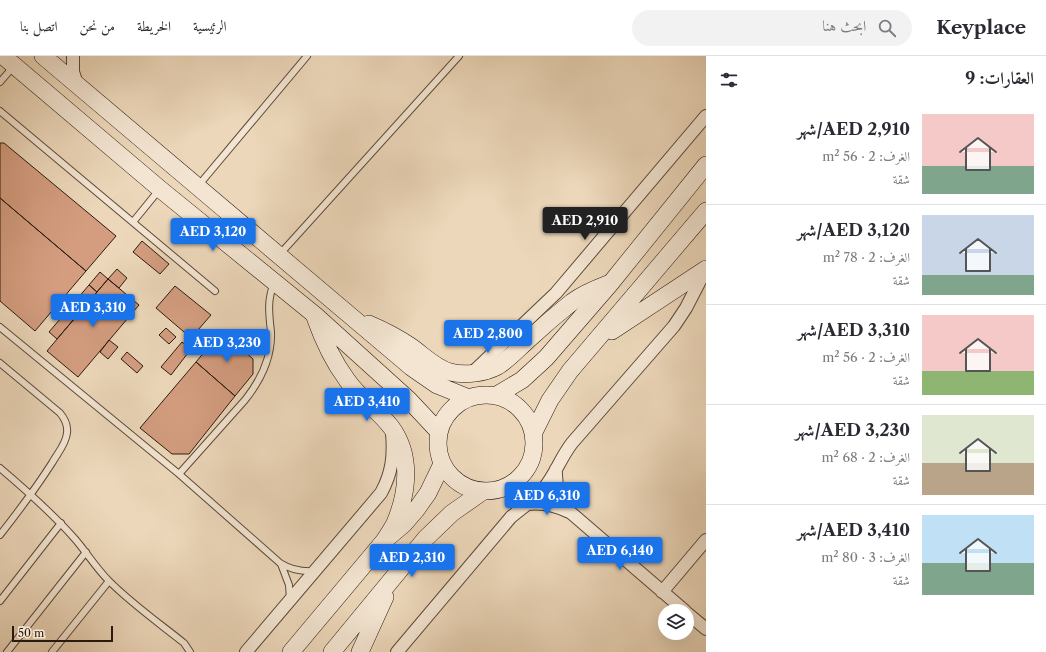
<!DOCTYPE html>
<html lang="ar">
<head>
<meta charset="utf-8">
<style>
	body { margin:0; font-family:"Libre Caslon Text",Amiri,serif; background:#f2f2f3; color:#2b2b33; direction:rtl; height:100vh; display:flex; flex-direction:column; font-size:15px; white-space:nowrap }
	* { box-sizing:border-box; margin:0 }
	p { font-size:13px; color:#7c7c81 }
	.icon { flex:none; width:22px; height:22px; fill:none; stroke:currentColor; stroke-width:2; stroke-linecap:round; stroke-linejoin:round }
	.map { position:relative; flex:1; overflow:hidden; direction:ltr }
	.panel { display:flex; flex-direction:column; background:#fff; width:340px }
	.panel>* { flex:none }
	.buttons { position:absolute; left:658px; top:548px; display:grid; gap:8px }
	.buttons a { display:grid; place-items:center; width:36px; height:36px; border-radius:50%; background:#fff; box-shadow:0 4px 16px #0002; font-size:20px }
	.scale { position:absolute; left:12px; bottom:10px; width:101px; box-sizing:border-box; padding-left:4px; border:2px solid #2c1a0f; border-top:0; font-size:11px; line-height:14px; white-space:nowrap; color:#2c1a0f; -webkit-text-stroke:3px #f3e5d2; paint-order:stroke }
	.price { position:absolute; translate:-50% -34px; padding:0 9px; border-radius:4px; background:#1a73e8; color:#fff; font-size:13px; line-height:26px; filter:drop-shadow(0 1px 2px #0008) }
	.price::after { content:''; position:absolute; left:50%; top:24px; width:12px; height:9px; margin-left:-6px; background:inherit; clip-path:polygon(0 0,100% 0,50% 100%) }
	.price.on { background:#222; color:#fff }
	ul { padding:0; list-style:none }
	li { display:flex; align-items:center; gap:12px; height:100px; padding:0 12px }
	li+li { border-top:1px solid #e1e1e2 }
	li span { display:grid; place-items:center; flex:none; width:112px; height:80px; border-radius:0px; color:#555 }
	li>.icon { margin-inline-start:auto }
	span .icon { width:48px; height:48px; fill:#fffc; stroke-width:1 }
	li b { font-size:17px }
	h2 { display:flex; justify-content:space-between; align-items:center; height:48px; padding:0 12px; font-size:17px }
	header { display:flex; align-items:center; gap:24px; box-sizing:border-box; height:56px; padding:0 20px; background:#fff; border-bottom:1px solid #e1e1e2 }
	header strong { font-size:19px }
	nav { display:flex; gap:22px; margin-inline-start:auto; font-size:14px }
	.search { width:280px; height:36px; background:#f2f2f3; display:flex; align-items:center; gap:10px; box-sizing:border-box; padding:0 14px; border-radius:22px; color:#7c7c81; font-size:15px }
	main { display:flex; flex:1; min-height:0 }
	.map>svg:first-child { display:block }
	.building { fill:#d49d80; stroke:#2c1a0f }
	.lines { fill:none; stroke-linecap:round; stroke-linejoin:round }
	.lane-casing { stroke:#5c493a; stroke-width:8 }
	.street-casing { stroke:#5c493a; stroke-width:14 }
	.secondary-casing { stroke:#2c1a0f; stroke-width:18 }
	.lane { stroke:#f3e5d2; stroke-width:6 }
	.street { stroke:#f3e5d2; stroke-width:12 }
	.secondary { stroke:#f3e5d2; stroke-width:17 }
</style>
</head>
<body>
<header>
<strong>Keyplace</strong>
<div class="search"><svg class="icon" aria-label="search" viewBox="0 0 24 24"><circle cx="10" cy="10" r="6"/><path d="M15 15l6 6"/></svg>ابحث هنا</div>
<nav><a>الرئيسية</a><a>الخريطة</a><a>من نحن</a><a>اتصل بنا</a></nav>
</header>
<main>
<section class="panel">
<h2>العقارات: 9<svg class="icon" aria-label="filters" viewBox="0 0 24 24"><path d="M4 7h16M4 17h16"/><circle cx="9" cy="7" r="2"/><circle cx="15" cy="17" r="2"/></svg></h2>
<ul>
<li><span style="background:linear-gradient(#f6c9c9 65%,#7fa58c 0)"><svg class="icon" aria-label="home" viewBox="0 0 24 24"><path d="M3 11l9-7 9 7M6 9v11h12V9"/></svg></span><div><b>AED 2,910/شهر</b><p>الغرف: 2 · 56 m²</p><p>شقة</p></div></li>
<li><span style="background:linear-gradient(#c9d6e8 75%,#7fa58c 0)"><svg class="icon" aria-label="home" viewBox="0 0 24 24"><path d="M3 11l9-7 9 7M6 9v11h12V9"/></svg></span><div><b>AED 3,120/شهر</b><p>الغرف: 2 · 78 m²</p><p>شقة</p></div></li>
<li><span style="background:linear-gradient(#f6c9c9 70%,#8fb573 0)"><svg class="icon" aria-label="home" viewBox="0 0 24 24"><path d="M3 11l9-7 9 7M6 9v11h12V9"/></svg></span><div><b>AED 3,310/شهر</b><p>الغرف: 2 · 56 m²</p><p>شقة</p></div></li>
<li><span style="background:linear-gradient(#dfe7d0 60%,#b9a48a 0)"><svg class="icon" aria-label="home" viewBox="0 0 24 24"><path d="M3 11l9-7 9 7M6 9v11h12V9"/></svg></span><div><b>AED 3,230/شهر</b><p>الغرف: 2 · 68 m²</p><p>شقة</p></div></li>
<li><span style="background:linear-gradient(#bfe0f5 60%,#7fa58c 0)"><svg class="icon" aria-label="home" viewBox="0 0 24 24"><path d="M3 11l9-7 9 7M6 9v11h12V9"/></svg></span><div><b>AED 3,410/شهر</b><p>الغرف: 3 · 80 m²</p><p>شقة</p></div></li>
</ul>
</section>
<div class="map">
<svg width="706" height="596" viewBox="0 0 706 596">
	<rect width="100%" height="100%" fill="#ecd7ba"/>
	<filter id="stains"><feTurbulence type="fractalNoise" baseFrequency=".005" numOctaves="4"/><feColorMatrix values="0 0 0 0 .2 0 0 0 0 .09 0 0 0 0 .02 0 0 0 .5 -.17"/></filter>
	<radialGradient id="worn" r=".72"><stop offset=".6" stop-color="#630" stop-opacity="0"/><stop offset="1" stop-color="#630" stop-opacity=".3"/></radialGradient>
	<path class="building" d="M0 87H4L116 180 86 215 0 142Z
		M0 142 86 215 35 275 0 245Z
		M142 185 169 208 160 218 133 196Z
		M117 213 127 222 119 232 108 223Z
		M100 216 108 223 97 236 89 229Z
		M108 223 139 249 78 321 47 295Z
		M89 229 97 236 57 283 49 276Z
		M175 230 211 259 191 282 156 252Z
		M166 272 176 281 169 288 159 279Z
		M222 275 253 303V318L235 340 196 306Z
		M109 284 118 291 108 303 100 296Z
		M182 286 191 293 171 319 161 311Z
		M127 296 143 310 137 317 121 303Z
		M196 306 235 340 189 398H172L140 372Z"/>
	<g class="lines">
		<g class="lane-casing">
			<path id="lane" d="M0 26 13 11
				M0 55 215 235
				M198 130 307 0
				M133 166 159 134
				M280 198 459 0
				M0 271 179 418 280 507C291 514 301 516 315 515
				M0 307 60 357C65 363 68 369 67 377 66 388 57 398 52 407 36 432 18 456 0 479
				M0 412C26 434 52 457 75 483 87 497 96 512 109 525 132 548 159 567 184 587L190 596
				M179 418 245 344C261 324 272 302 271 276 269 258 267 244 274 227
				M281 508 289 529 290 543
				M0 545 61 467
				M7 596 86 496
				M52 596 109 525"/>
		</g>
		<g class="street-casing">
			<path id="street" d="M73 0V16L77 28
				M472 317 556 237 706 60
				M556 413C555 430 559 443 570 456L685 555
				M527 448C542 446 555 449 569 456
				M662 536 706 484
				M687 557 706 573
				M246 596 381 437C392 417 394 400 392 377
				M397 596 511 461C522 452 534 444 544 432 555 419 561 401 572 387L674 270 686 252 705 215"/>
		</g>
		<g class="secondary-casing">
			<path id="secondary" d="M3 0 160 133 315 259 409 344 439 376
				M43 0 411 311 437 329 469 342
				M315 261C323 284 333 305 347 324 359 342 378 354 391 371 412 399 408 436 395 467 392 473 388 479 384 485
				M369 268C383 274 397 281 410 290 422 298 435 312 450 316 465 320 485 317 498 310 509 303 518 293 528 284 542 271 557 258 572 246 583 238 595 233 608 228
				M612 275 706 213
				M438 387a48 48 0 1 1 96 0a48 48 0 1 1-96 0Z
				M495 340 522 324 546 302 610 228 706 109
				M534 376 550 344 570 315 706 155
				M291 596 384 485 404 468 416 454 428 437 442 408
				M332 596 426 482 452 457 482 436
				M360 596 385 541"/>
		</g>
		<use href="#lane" class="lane"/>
		<use href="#street" class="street"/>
		<use href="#secondary" class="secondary"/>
	</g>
	<rect width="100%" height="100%" filter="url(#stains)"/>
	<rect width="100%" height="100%" fill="url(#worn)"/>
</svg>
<div class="buttons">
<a><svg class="icon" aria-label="layers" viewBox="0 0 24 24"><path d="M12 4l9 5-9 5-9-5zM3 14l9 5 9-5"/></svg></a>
</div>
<div class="scale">50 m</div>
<b class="price on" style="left:585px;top:185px">AED 2,910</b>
<b class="price" style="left:213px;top:196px">AED 3,120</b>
<b class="price" style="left:93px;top:272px">AED 3,310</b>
<b class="price" style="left:488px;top:298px">AED 2,800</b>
<b class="price" style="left:227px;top:307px">AED 3,230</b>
<b class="price" style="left:367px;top:366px">AED 3,410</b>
<b class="price" style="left:547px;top:460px">AED 6,310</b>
<b class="price" style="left:620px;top:515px">AED 6,140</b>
<b class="price" style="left:412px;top:522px">AED 2,310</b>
</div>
</main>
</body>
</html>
